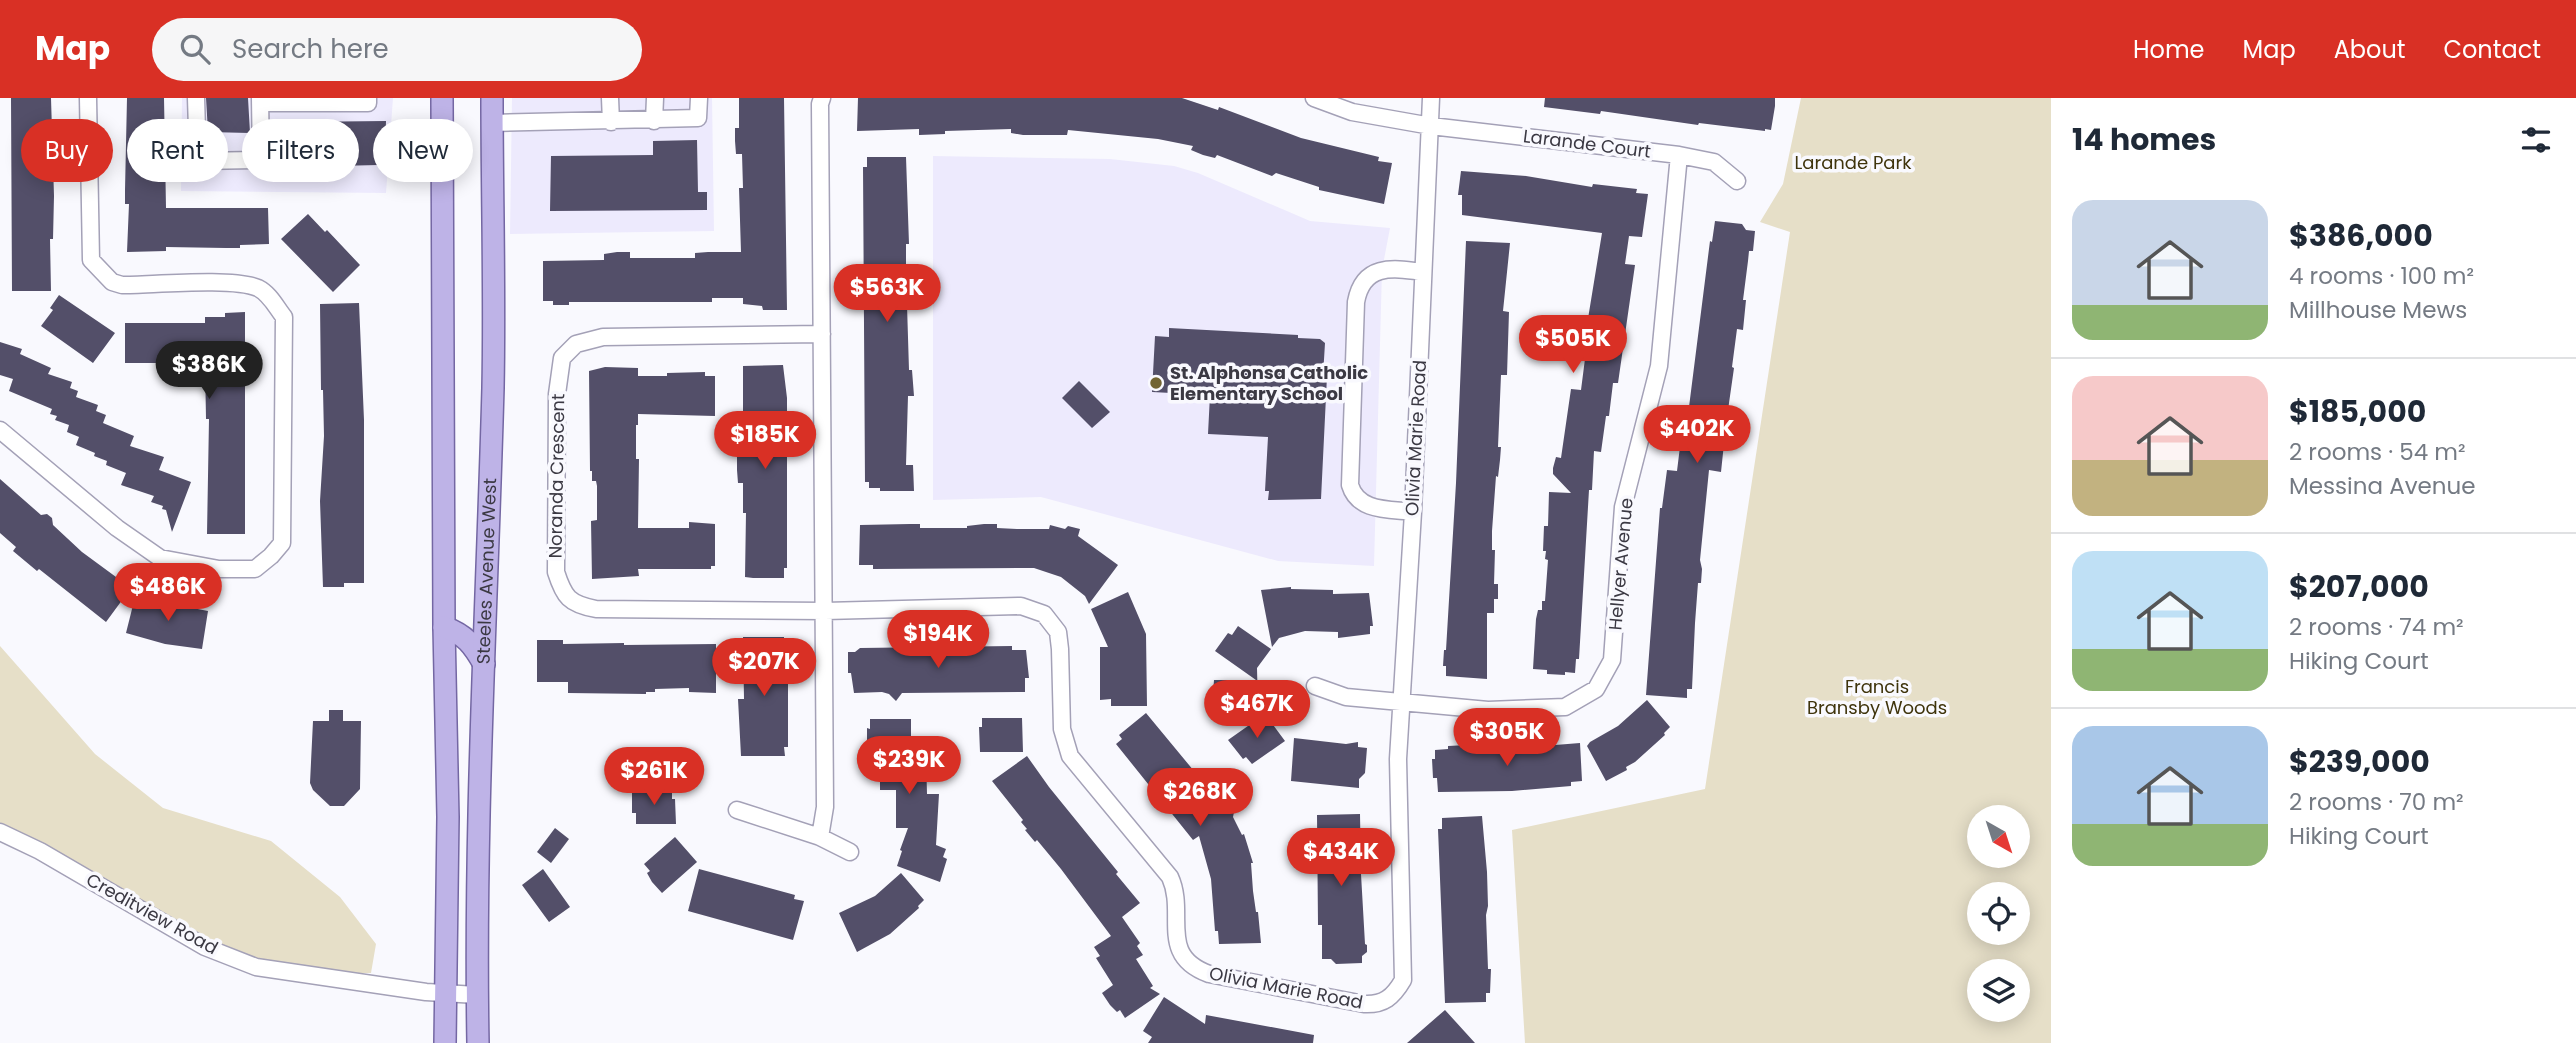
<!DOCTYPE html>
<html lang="en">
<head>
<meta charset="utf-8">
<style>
	body { margin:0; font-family:Poppins,sans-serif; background:#f6f6f7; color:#1f2937; height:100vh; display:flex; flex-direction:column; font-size:26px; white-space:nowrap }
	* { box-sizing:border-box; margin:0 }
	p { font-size:23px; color:#747a83 }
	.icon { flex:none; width:38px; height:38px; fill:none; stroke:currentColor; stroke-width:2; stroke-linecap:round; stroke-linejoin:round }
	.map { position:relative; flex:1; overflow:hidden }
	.side { display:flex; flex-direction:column; background:#fff; width:525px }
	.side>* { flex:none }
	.hud { position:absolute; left:21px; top:21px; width:665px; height:63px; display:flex; gap:14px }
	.needle { width:46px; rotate:141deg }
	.buttons { position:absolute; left:1967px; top:707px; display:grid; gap:14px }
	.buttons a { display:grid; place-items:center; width:63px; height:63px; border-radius:50%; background:#fff; box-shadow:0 4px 18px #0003; font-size:35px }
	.price { position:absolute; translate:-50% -60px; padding:0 16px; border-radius:24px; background:#d93025; color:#fff; font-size:23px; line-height:46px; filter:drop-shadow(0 2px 4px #0008) }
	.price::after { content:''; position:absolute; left:50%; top:42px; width:21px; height:16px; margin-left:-10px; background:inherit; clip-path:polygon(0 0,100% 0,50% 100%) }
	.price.current { background:#222; color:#fff }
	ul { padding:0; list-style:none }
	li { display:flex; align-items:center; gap:21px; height:175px; padding:0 21px }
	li+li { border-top:2px solid #e0e1e3 }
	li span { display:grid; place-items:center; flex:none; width:196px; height:140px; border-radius:21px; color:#555 }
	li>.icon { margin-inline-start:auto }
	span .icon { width:84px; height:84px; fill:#fffc; stroke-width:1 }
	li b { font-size:30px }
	h2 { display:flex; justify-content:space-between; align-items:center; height:84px; padding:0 21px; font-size:30px }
	.pill { padding:0 24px; border-radius:32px; background:#fff; box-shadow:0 4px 18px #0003; font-size:24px; line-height:63px }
	.pill.current { background:#d93025; color:#fff }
	header { display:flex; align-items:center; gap:42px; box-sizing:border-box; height:98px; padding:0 35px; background:#d93025; color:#fff }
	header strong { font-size:33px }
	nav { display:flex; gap:38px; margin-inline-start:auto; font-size:24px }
	.search { width:490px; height:63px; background:#f6f6f7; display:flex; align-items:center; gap:18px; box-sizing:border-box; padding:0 24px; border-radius:38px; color:#747a83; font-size:26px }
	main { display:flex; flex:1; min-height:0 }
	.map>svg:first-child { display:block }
	.built { fill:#edeafd }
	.green { fill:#e6dfc8; fill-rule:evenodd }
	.building { fill:#534f69 }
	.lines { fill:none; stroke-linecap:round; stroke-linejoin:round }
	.minor-casing { stroke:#a4a1b7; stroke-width:19 }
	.major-casing { stroke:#7467a3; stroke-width:24 }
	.minor { stroke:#fff; stroke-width:16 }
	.major { stroke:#beb3e7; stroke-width:21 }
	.poi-dot { fill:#726432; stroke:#f9f9fe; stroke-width:2.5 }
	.labels { text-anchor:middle; stroke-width:7; stroke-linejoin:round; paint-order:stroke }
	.street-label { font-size:18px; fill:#3b3943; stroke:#f9f9fe }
	.park-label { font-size:18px; fill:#3f340c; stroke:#f9f9fe }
	.poi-label { font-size:18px; font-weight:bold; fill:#3b3943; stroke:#f9f9fe; text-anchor:start }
</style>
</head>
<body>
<header>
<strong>Map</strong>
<div class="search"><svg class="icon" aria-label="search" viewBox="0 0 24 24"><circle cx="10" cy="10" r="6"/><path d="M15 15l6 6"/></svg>Search here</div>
<nav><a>Home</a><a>Map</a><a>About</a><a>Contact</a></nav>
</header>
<main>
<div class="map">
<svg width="2051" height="945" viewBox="0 0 2051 945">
	<rect width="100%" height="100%" fill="#f9f9fe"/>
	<path class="built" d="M182 0H393L386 95 181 93Z
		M512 0H712L714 133 510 136Z
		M933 58 1110 61 1174 68 1198 75 1310 123 1390 130 1382 172 1374 468 1278 463 1041 399 933 402Z"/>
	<path class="green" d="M1801 0H2051V945H1525L1512 732 1705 691 1790 134 1760 124 1783 86ZM1979 719H2018V758H1979ZM1979 796H2018V835H1979ZM1979 873H2018V912H1979Z
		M0 548 95 656 163 710 271 743 340 799 376 846 371 875H287L164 825 50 749 0 729Z"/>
	<path class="building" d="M11 0H51L54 98 53 141H50L51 193H12Z
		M127 0H164L166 110H268L269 146 240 147V150H226L166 149V153L127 154 129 106H125V92Z
		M206 0H248L250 35 208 34Z
		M739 0H784L787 212H763L762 208 743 206V200H712V204H569V207H553V203H543V163L604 162V156L617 154H630V160H695V155L708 154H741L739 90H743L742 56H736L735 43V30H739Z
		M858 0H1182L1218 12 1219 9 1301 40 1379 59 1378 63 1392 65 1384 106 1319 92V89L1276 75 1272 78 1217 57 1215 60 1203 57 1191 52 1193 48 1158 41 1068 32 1067 37H1023L1011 35V31L945 33V36L919 37V31L857 33Z
		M1545 0H1775V8L1771 32 1765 31V33L1699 25 1698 27 1601 13 1600 16 1544 9Z
		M386 23 385 58H379L378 67 293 69V24Z
		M697 42 698 94H707V112L550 113 551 58 653 57V43Z
		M867 59H906L909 146H906V181L914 180V194L913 207H907L909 272H912L914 298H908L906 367H913L914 393H880V390H869V384H865L863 69H867Z
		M1461 73 1526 78 1592 89 1593 86 1637 91 1636 95 1648 96 1642 139 1629 138 1625 166 1635 167 1618 285H1613L1609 318H1606L1601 354 1594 353 1592 392H1589L1579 561H1576L1575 575 1565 574V577L1547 576V572L1533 571 1536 521 1538 512H1542V503H1545L1548 462 1545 461 1546 453H1543L1544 428H1548L1549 394 1571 395 1553 376V370L1556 359 1561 360 1571 291 1581 292 1586 253H1583L1585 239 1602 135 1462 117V97H1458Z
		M308 116 325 134 327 132 360 167 333 194 281 141Z
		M1715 123 1742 126 1746 132 1755 133 1753 153H1749L1748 163 1743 202H1746L1743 232 1737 231 1732 269 1734 270 1728 312 1733 313 1731 337 1725 336 1721 374 1709 372 1700 462 1702 471 1701 485H1698L1695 525 1692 591H1687V600L1646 597 1660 410H1662L1667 372 1677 373 1685 308 1689 309 1710 143 1712 144Z
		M1466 143 1510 145 1503 213 1509 214 1507 277H1501L1498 349H1501L1500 362 1498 379 1496 378 1492 433V452H1495L1494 486H1498V501H1494V515H1487V581L1446 578V568H1443L1444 552H1446L1456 385Z
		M59 197 115 235 93 265 41 228 53 212 50 210Z
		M359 205 364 322V485H344V489H323L320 403 324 338 323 292H321L320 206Z
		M245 214V436H207L209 321H206L205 265H125V225H205V219H225V215Z
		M1169 230 1298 237V240L1320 241 1325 245 1323 278H1327L1321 401 1268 402 1269 393H1265L1268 339 1208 336 1210 297 1152 294 1155 238 1169 239Z
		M0 244 22 251 20 256 51 270 48 276 72 284 70 290 78 293 76 299 98 307 96 313 106 317 103 325 134 338 130 348 164 359 159 372 191 384 172 434 166 412 162 411 163 408 151 404 154 398 121 387 126 375 106 367 107 363 94 358 95 355 76 347 79 339 67 334 69 327 55 322 57 318 50 316 52 311 9 293 13 281 0 277Z
		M783 267 787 300V470H784V480H753L745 479 746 415H743V385H738L737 372V358H743V268Z
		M605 269 638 270V278H667V275L705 274V278H715V318L638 316V327H636V361H639L638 430H689V424L715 426V468H711V471H638L639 478 592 481 591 423 597 422V388L596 383H592V373H590L589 273Z
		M1079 283 1110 314 1092 330 1062 300Z
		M0 381 41 417 47 416 52 420 53 427 82 454 131 490 106 524 39 471 37 473 13 453 16 449 0 435Z
		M910 426H920V430H967V428L984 426H997V430L1017 431H1049L1050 427 1065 431 1068 428 1080 431 1078 438 1118 467 1089 506 1085 498 1061 479 1034 470 873 471V467H859L860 427Z
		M1291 489V491L1333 492V496L1369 495 1373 528H1370V536L1338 540V534L1305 533 1279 540 1272 549 1261 492Z
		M1128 494 1146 536 1147 608H1111V601L1100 602V549H1108L1091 511Z
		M136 495 146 501 208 513 202 551 165 546 126 535Z
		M1238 528 1271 551 1257 570 1258 612 1212 611 1214 582H1256L1215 553 1228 535 1232 537Z
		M743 539H784V549H788V649H784L785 658H741L738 601H744Z
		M537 542H563V546L624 545V547L716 546V595L689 594V590L655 591V594H646V596L568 595V584H537Z
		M1012 548V552H1026L1029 580H1025V594L902 595 896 603 889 596 882 594 854 595 851 575H848V554H855L860 550Z
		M1647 602 1670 629 1664 635 1665 637 1635 664 1626 669 1627 672 1606 683 1587 648 1590 644 1618 628Z
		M329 612H343V623H361L360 691 344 708H330L313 692 310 685 313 623H329Z
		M1146 615 1213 696 1215 695 1234 714 1233 719 1242 737 1244 736 1253 765H1251L1253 793 1256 814H1258L1261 845 1219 846 1218 833H1215L1211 781 1199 738 1193 742 1116 646 1122 641 1119 637Z
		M1265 616 1285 643 1252 666 1246 659 1243 661 1228 642Z
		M982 620H1022L1023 654H980L979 629H982Z
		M870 621H911V659L926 658 927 696H939L936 747 946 751 943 759 947 761 940 784 897 768 902 753 900 752 908 730H896V692H880V655H867V630L870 631Z
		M1294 640 1346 646 1358 644V649L1367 650 1365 675 1359 681V690L1291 683Z
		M1580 645 1582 683 1571 684V688L1512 693 1438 694 1437 680H1433L1432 661H1435V652L1448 651V648L1467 647V650L1505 648V651Z
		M1027 658 1049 689 1118 774 1116 776 1140 805 1122 819 1140 845 1137 848 1143 857 1136 861 1153 888 1150 890 1160 896 1125 920 1120 912 1117 914 1110 907 1102 895 1113 887 1096 860 1100 858 1094 849 1111 838 1061 771 1037 742 1035 744 1025 732 1027 731 1021 724 1023 722 992 683Z
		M632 692H672V701H675L676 726H636V715H632Z
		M1360 716 1361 776 1365 846 1367 847V854L1362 858V865L1336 866 1331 861H1322V827H1318L1317 717Z
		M1482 718 1487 774 1488 808 1486 817 1488 871H1491L1490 895H1486V904L1445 905 1438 731H1442V720Z
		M555 730 569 741 551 765 537 754Z
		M675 739 697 764 662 795 652 784 647 775 650 773 644 766Z
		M543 771 570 809 549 824 522 787Z
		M699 771 795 797 794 801 804 803 793 842 688 813Z
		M901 775 924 802 918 808 919 810 890 836 857 854 839 815 875 798Z
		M1164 899 1205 926 1206 917 1314 937 1313 945H1148L1152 939 1143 933Z
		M1445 912 1475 945H1407L1438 918Z"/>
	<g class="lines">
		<g class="minor-casing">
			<path id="minor" d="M196 0 198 63 261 62 260 0
				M610 0 611 24
				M1314 0 1352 14 1431 28 1679 57 1714 64 1737 83
				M260 5H368V0
				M654 23 655 0
				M492 25 698 20 699 0
				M822 236 603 239 576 246 562 260 557 296 556 474C564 499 569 506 596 511L825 513 1021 508 1044 516 1058 534 1060 551 1062 631 1070 658 1170 779C1187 816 1157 857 1209 876L1364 906C1384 907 1393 899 1403 882L1398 661 1413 414 1431 0
				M0 332 117 430 160 460 219 471H255L271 458 282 445 284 219C276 209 270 196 258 190 233 179 152 187 122 187L112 184 91 162 88 0
				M1413 414C1389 411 1358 414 1350 387L1356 204C1363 165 1393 170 1423 174
				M1315 588 1346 599 1488 612 1565 609 1596 591 1612 562 1623 409 1659 268 1679 57
				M737 712 820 739 850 754
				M0 734 40 753 205 849 256 869 426 894 477 897
				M820 739 825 709 820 6 822 0"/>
		</g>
		<g class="major-casing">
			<g id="major">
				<path d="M442 0 444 529 448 719 445 945"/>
				<path d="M444 529C466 537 473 547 484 566"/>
				<path id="s1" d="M478 945C474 727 487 508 493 290 495 194 492 97 492 0"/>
			</g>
		</g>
		<use href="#minor" class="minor"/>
		<use href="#major" class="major"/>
	</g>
	<circle class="poi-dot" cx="1156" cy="285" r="7"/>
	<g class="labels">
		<g class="street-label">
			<text transform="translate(1587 46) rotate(7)" y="6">Larande Court</text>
			<text transform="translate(1416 340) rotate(-87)" y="6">Olivia Marie Road</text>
			<text transform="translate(557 378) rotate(-89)" y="6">Noranda Crescent</text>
			<text transform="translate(1621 466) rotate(-85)" y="6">Hellyer Avenue</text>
			<text dy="6" stroke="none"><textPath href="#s1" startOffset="472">Steeles Avenue West</textPath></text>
			<text transform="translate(152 816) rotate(29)" y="6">Creditview Road</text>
			<text transform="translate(1286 890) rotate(11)" y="6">Olivia Marie Road</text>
		</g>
		<g class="park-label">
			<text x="1853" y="71">Larande Park</text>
			<text x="1877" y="595">Francis<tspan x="1877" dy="21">Bransby Woods</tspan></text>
		</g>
		<g class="poi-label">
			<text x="1170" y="281">St. Alphonsa Catholic<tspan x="1170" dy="21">Elementary School</tspan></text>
		</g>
	</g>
</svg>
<div class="buttons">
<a><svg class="needle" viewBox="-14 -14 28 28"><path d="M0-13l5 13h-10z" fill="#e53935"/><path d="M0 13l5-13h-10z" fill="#747a83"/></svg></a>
<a><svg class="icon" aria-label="locate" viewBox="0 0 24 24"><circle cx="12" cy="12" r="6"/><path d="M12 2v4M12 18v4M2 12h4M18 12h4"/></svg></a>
<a><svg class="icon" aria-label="layers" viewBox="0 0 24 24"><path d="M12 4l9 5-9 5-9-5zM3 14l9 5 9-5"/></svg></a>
</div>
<b class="price" style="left:887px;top:226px">$563K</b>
<b class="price" style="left:1573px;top:277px">$505K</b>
<b class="price current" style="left:209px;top:303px">$386K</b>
<b class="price" style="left:1697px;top:367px">$402K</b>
<b class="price" style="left:765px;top:373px">$185K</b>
<b class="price" style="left:168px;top:525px">$486K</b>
<b class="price" style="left:938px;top:572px">$194K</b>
<b class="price" style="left:764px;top:600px">$207K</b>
<b class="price" style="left:1257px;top:642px">$467K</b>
<b class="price" style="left:1507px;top:670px">$305K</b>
<b class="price" style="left:909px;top:698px">$239K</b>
<b class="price" style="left:654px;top:709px">$261K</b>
<b class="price" style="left:1200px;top:730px">$268K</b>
<b class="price" style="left:1341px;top:790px">$434K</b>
<div class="hud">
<a class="pill current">Buy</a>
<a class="pill">Rent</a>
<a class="pill">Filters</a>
<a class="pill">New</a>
</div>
</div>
<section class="side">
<h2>14 homes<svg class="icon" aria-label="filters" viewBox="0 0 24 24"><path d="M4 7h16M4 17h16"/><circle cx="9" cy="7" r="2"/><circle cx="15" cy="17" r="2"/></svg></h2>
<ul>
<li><span style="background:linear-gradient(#c9d6e8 75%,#8fb573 0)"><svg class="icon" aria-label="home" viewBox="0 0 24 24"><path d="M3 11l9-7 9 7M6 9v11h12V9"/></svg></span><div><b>$386,000</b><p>4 rooms · 100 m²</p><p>Millhouse Mews</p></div></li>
<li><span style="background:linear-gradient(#f6c9c9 60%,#c2b280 0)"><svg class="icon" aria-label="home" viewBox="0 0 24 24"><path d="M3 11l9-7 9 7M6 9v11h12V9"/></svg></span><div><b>$185,000</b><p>2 rooms · 54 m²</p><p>Messina Avenue</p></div></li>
<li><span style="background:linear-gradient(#bfe0f5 70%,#8fb573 0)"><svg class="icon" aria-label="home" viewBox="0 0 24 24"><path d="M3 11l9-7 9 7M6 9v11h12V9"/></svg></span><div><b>$207,000</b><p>2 rooms · 74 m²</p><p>Hiking Court</p></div></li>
<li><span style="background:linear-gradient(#a9c7e8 70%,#8fb573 0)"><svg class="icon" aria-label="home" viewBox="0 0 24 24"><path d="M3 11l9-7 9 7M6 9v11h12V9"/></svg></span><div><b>$239,000</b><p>2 rooms · 70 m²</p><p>Hiking Court</p></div></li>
</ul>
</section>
</main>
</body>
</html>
